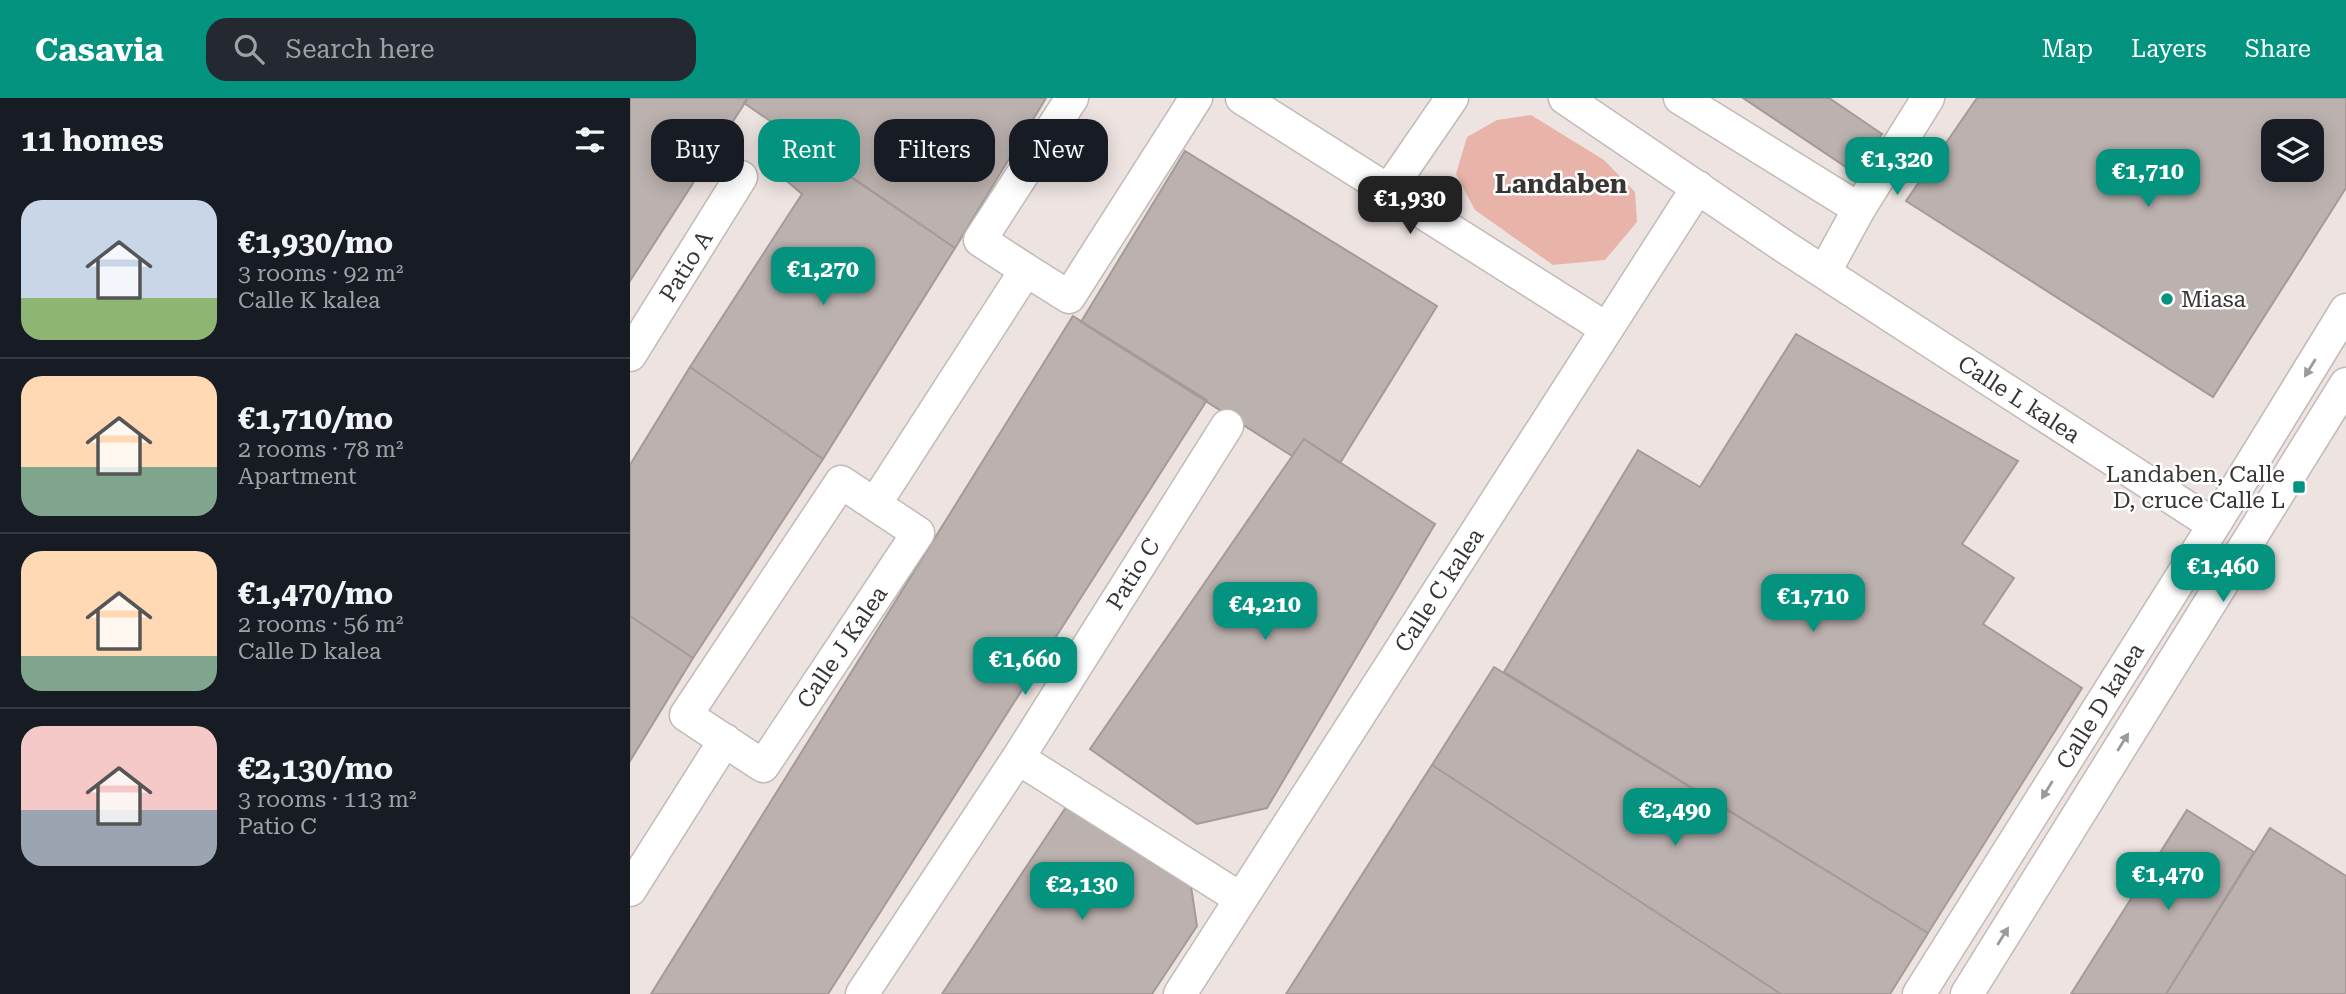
<!DOCTYPE html>
<html lang="en">
<head>
<meta charset="utf-8">
<style>
	body { margin:0; font-family:"Roboto Serif",serif; background:#242831; color:#f1f3f6; height:100vh; display:flex; flex-direction:column; font-size:26px; white-space:nowrap }
	* { box-sizing:border-box; margin:0 }
	p { font-size:23px; color:#9ea1a6 }
	.icon { flex:none; width:38px; height:38px; fill:none; stroke:currentColor; stroke-width:2; stroke-linecap:round; stroke-linejoin:round }
	.map { position:relative; flex:1; overflow:hidden }
	.sheet { display:flex; flex-direction:column; background:#171b24; width:630px }
	.sheet>* { flex:none }
	.banner { position:absolute; left:21px; top:21px; width:665px; height:63px; display:flex; gap:14px }
	.fabs { position:absolute; left:1631px; top:21px; display:grid; gap:14px }
	.fabs a { display:grid; place-items:center; width:63px; height:63px; border-radius:14px; background:#171b24; box-shadow:0 4px 18px #0003; font-size:35px }
	.price { position:absolute; translate:-50% -60px; padding:0 16px; border-radius:14px; background:#04937e; color:#fff; font-size:23px; line-height:46px; filter:drop-shadow(0 2px 4px #0008) }
	.price::after { content:''; position:absolute; left:50%; top:42px; width:21px; height:16px; margin-left:-10px; background:inherit; clip-path:polygon(0 0,100% 0,50% 100%) }
	.price.on { background:#222; color:#fff }
	ul { padding:0; list-style:none }
	li { display:flex; align-items:center; gap:21px; height:175px; padding:0 21px }
	li+li { border-top:2px solid #363941 }
	li span { display:grid; place-items:center; flex:none; width:196px; height:140px; border-radius:21px; color:#555 }
	li>.icon { margin-inline-start:auto }
	span .icon { width:84px; height:84px; fill:#fffc; stroke-width:1 }
	li b { font-size:30px }
	h2 { display:flex; justify-content:space-between; align-items:center; height:84px; padding:0 21px; font-size:30px }
	.pill { padding:0 24px; border-radius:21px; background:#171b24; box-shadow:0 4px 18px #0003; font-size:24px; line-height:63px }
	.pill.on { background:#04937e; color:#fff }
	header { display:flex; align-items:center; gap:42px; box-sizing:border-box; height:98px; padding:0 35px; background:#04937e; color:#fff }
	header strong { font-size:33px }
	nav { display:flex; gap:38px; margin-inline-start:auto; font-size:24px }
	.search { width:490px; height:63px; background:#242831; display:flex; align-items:center; gap:18px; box-sizing:border-box; padding:0 24px; border-radius:21px; color:#9ea1a6; font-size:26px }
	main { display:flex; flex:1; min-height:0 }
	.map>svg:first-child { display:block }
	.green { fill:#e8b4a9 }
	.building { fill:#bbb1af; stroke:#a49b99; stroke-width:2; fill-rule:evenodd }
	.lines { fill:none; stroke-linecap:round; stroke-linejoin:round }
	.minor-casing { stroke:#c3b9b7; stroke-width:35 }
	.minor { stroke:#fff; stroke-width:32 }
	.oneway { fill:#9c9a9a }
	.poi-dot { fill:#04937e; stroke:#fff; stroke-width:2.5 }
	.labels { text-anchor:middle; stroke-width:5; stroke-linejoin:round; paint-order:stroke }
	.street-label { font-size:23px; fill:#393534; stroke:#fff }
	.poi-label { font-size:23px; fill:#393534; stroke:#fff; text-anchor:start }
	.quarter-label { font-size:26px; font-weight:bold; fill:#393534; stroke:#fff }
</style>
</head>
<body>
<header>
<strong>Casavia</strong>
<div class="search"><svg class="icon" aria-label="search" viewBox="0 0 24 24"><circle cx="10" cy="10" r="6"/><path d="M15 15l6 6"/></svg>Search here</div>
<nav><a>Map</a><a>Layers</a><a>Share</a></nav>
</header>
<main>
<section class="sheet">
<h2>11 homes<svg class="icon" aria-label="filters" viewBox="0 0 24 24"><path d="M4 7h16M4 17h16"/><circle cx="9" cy="7" r="2"/><circle cx="15" cy="17" r="2"/></svg></h2>
<ul>
<li><span style="background:linear-gradient(#c9d6e8 70%,#8fb573 0)"><svg class="icon" aria-label="home" viewBox="0 0 24 24"><path d="M3 11l9-7 9 7M6 9v11h12V9"/></svg></span><div><b>€1,930/mo</b><p>3 rooms · 92 m²</p><p>Calle K kalea</p></div></li>
<li><span style="background:linear-gradient(#ffd9b3 65%,#7fa58c 0)"><svg class="icon" aria-label="home" viewBox="0 0 24 24"><path d="M3 11l9-7 9 7M6 9v11h12V9"/></svg></span><div><b>€1,710/mo</b><p>2 rooms · 78 m²</p><p>Apartment</p></div></li>
<li><span style="background:linear-gradient(#ffd9b3 75%,#7fa58c 0)"><svg class="icon" aria-label="home" viewBox="0 0 24 24"><path d="M3 11l9-7 9 7M6 9v11h12V9"/></svg></span><div><b>€1,470/mo</b><p>2 rooms · 56 m²</p><p>Calle D kalea</p></div></li>
<li><span style="background:linear-gradient(#f6c9c9 60%,#9aa5b1 0)"><svg class="icon" aria-label="home" viewBox="0 0 24 24"><path d="M3 11l9-7 9 7M6 9v11h12V9"/></svg></span><div><b>€2,130/mo</b><p>3 rooms · 113 m²</p><p>Patio C</p></div></li>
</ul>
</section>
<div class="map">
<svg width="1716" height="896" viewBox="0 0 1716 896">
	<rect width="100%" height="100%" fill="#ede3e1"/>
	<path class="green" d="M901 17 974 62 1005 94 1007 124 975 162 923 167 845 112 826 76 837 39 867 22Z"/>
	<path class="building" d="M0 0H118L0 183Z
		M118 0H416L325 150 114 5Z
		M1113 0H1199L1252 36 1225 75Z
		M1347 0H1716V90L1583 299 1276 103ZM1643 33H1682V72H1643Z
		M182 53 325 150 193 361 60 269 172 96 158 84Z
		M555 53 807 208 710 365 674 341 662 358 451 224Z
		M443 218 577 302 198 896H21Z
		M1166 236 1388 363 1332 446 1384 480 1353 526 1452 590 1298 835 874 574 1008 352 1070 389Z
		M60 269 193 361 63 560 0 518V367Z
		M674 341 805 426 637 710 567 726 460 651Z
		M0 518 63 560 0 663Z
		M864 569 1298 835 1260 896H1151L802 667Z
		M802 667 1151 896H656Z
		M436 709 561 788 567 828 522 896H312Z
		M1557 712 1624 754 1536 896H1441Z
		M1640 730 1716 778V896H1536Z"/>
	<g class="lines">
		<g class="minor-casing">
			<path id="minor" d="M612 0 977 231
				M935 0 1155 149 1584 427
				M1050 0 1229 111
				M758 93 822 0
				M396 172 439 199 566 0
				M1195 173 1229 111 1298 0
				M0 257 111 79
				M211 384 288 435 133 668 56 617Z
				M245 406 396 172 350 142 442 0
				M388 660 611 801
				M0 792 95 642
				M232 896 388 660 597 328
				M550 896 1068 89
				M1289 896 1584 427 1716 212
				M1337 896 1716 286"/>
		</g>
		<use href="#minor" class="minor"/>
	</g>
	<defs><path id="oneway-solid" d="M-6-.8H1V-3.2L6.5 0L1 3.2V.8H-6Z" transform="scale(1.75)"/></defs>
	<g class="oneway">
		<use href="#oneway-solid" transform="translate(1680 270) rotate(122)"/>
		<use href="#oneway-solid" transform="translate(1493 644) rotate(-58)"/>
		<use href="#oneway-solid" transform="translate(1417 692) rotate(122)"/>
		<use href="#oneway-solid" transform="translate(1373 838) rotate(-58)"/>
	</g>
	<g class="poi-dot">
		<circle cx="1537" cy="201" r="7"/>
		<rect x="1662" y="382" width="14" height="14" rx="3.5"/>
	</g>
	<g class="labels">
		<g class="street-label">
			<text transform="translate(56 168) rotate(-58)" y="8">Patio A</text>
			<text transform="translate(1389 301) rotate(33)" y="8">Calle L kalea</text>
			<text transform="translate(503 476) rotate(-58)" y="8">Patio C</text>
			<text transform="translate(809 492) rotate(-57)" y="8">Calle C kalea</text>
			<text transform="translate(212 549) rotate(-56)" y="8">Calle J Kalea</text>
			<text transform="translate(1470 608) rotate(-58)" y="8">Calle D kalea</text>
		</g>
		<g class="poi-label">
			<text x="1551" y="209">Miasa</text>
			<text x="1655" y="384" text-anchor="end">Landaben, Calle<tspan x="1655" dy="26">D, cruce Calle L</tspan></text>
		</g>
		<g class="quarter-label">
			<text x="931" y="95">Landaben</text>
		</g>
	</g>
</svg>
<div class="fabs">
<a><svg class="icon" aria-label="layers" viewBox="0 0 24 24"><path d="M12 4l9 5-9 5-9-5zM3 14l9 5 9-5"/></svg></a>
</div>
<b class="price" style="left:1267px;top:99px">€1,320</b>
<b class="price" style="left:1518px;top:111px">€1,710</b>
<b class="price on" style="left:780px;top:138px">€1,930</b>
<b class="price" style="left:193px;top:209px">€1,270</b>
<b class="price" style="left:1593px;top:506px">€1,460</b>
<b class="price" style="left:1183px;top:536px">€1,710</b>
<b class="price" style="left:635px;top:544px">€4,210</b>
<b class="price" style="left:395px;top:599px">€1,660</b>
<b class="price" style="left:1045px;top:750px">€2,490</b>
<b class="price" style="left:1538px;top:814px">€1,470</b>
<b class="price" style="left:452px;top:824px">€2,130</b>
<div class="banner">
<a class="pill">Buy</a>
<a class="pill on">Rent</a>
<a class="pill">Filters</a>
<a class="pill">New</a>
</div>
</div>
</main>
</body>
</html>
